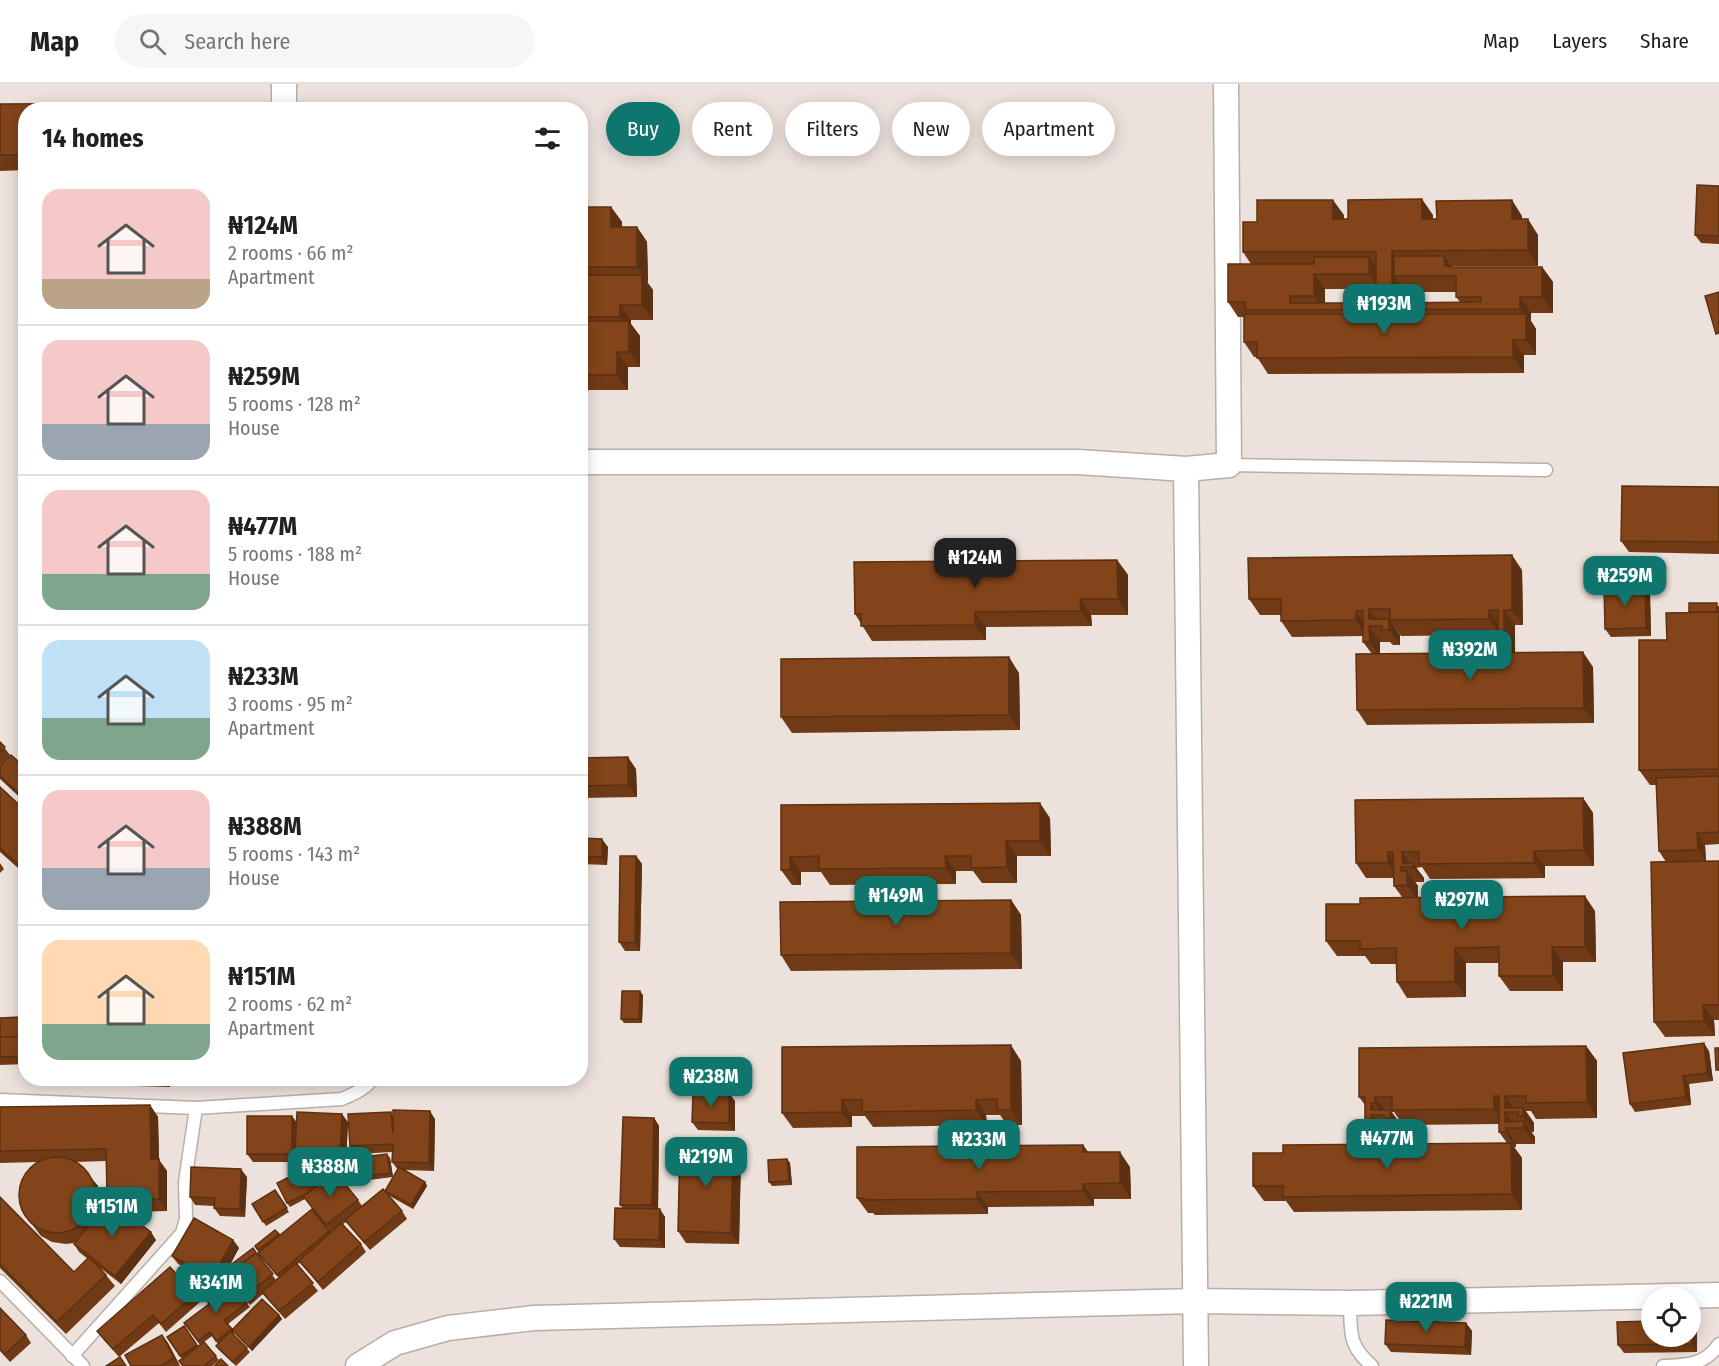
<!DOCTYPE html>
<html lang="en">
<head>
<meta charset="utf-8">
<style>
	body { margin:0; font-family:"Fira Sans Condensed",sans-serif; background:#f6f6f6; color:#202124; height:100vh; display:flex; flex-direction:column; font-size:22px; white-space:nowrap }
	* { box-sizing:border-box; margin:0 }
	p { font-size:20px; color:#757577 }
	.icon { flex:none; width:33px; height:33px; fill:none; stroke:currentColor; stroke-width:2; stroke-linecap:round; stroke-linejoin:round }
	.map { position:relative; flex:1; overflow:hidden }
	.details { position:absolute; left:18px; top:18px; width:570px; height:984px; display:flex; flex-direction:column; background:#fff; border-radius:24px; box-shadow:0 3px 15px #0003 }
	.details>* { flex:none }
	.banner { position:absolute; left:606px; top:18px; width:570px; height:54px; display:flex; gap:12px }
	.buttons { position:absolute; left:1641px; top:1203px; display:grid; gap:12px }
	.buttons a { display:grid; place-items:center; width:60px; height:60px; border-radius:50%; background:#fff; box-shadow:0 3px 15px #0003; font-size:30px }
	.price { position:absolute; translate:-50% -51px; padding:0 14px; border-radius:12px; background:#0f766e; color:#fff; font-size:20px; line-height:39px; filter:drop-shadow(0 2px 3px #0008) }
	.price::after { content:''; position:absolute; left:50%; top:36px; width:18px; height:14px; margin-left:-9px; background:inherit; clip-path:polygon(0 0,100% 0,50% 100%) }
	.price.on { background:#222; color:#fff }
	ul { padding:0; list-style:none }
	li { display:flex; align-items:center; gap:18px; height:150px; padding:0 24px }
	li+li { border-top:2px solid #e0e0e0 }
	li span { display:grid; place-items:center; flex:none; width:168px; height:120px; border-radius:18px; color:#555 }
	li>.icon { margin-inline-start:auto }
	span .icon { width:72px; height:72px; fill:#fffc; stroke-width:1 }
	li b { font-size:26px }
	h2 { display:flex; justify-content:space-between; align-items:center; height:72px; padding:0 24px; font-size:26px }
	.pill { padding:0 21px; border-radius:27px; background:#fff; box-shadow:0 3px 15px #0003; font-size:21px; line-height:54px }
	.pill.on { background:#0f766e; color:#fff }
	header { display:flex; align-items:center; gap:36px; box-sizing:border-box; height:84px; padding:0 30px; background:#fff; border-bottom:2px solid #e0e0e0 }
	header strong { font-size:28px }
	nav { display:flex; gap:33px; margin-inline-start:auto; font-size:21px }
	.search { width:420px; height:54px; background:#f6f6f6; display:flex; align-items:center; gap:15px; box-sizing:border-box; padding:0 21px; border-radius:33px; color:#757577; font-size:22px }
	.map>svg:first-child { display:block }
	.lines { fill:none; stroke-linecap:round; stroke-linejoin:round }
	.service-casing { stroke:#b8aea8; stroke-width:15 }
	.minor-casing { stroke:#b8aea8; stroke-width:27 }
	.service { stroke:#fff; stroke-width:12 }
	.minor { stroke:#fff; stroke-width:24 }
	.wall { fill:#713a16; fill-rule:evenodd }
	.shaded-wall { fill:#5c3012 }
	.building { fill:#83441a; stroke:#5c3012; stroke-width:1.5 }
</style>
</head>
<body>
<header>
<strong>Map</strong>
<div class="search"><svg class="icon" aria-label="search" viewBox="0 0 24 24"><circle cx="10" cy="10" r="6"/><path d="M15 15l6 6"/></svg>Search here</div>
<nav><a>Map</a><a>Layers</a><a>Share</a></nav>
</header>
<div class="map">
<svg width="1719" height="1282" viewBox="0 0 1719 1282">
	<rect width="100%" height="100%" fill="#ece1db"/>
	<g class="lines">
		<g class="service-casing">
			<path id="service" d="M1229 381 1546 386
				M0 1016 196 1024 342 1015C353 1010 366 1005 373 994
				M0 1197 83 1282
				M1350 1219C1351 1249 1348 1261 1372 1282
				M72 1272 182 1149 186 1135 185 1098 196 1024
				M1663 1282C1686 1281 1706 1281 1719 1260"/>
		</g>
		<g class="minor-casing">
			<path id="minor" d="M284 26V0
				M580 378H1078L1186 385 1229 381 1226 0
				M1186 385 1196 1282
				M358 1282 395 1259 448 1244 534 1234 1195 1217 1350 1219 1719 1211"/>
		</g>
		<use href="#service" class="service"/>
		<use href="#minor" class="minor"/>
	</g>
	<path class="wall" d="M0 20 26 26V86L0 87Z
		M1719 102V160L1701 159 1695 151Z
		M580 123H611L622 138V143H637L647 158 648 198H647L653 206V236H631V240L640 252V283H628V306H580Z
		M1344 131V135L1433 131V135L1522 132V135L1538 151V182H1451L1452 183H1542L1553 198V229H1531V237L1536 245V271H1524V289L1268 290 1257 273H1254L1244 258V233H1238L1228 218 1251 180 1243 168 1257 138ZM1403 204 1405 208H1456V213L1460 218 1403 219ZM1325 205H1376V219H1325Z
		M1719 403V470L1629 468 1621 457Z
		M1117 476 1128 491V531H1091L1092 542 986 543V556L872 557 855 530Z
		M1522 486 1523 541H1515V569L1593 583 1594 639 1367 641 1357 626 1372 570 1363 558V552L1292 553 1281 537V531H1260L1249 515ZM1393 540 1401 552 1498 551V556L1507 569 1380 570V558H1390L1393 561H1400V551Z
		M1650 509 1651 552 1611 553 1605 545Z
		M1719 522V760L1705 761 1706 777H1719V936H1714L1715 952 1665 953 1654 938 1666 778 1659 767 1657 701H1650L1639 686 1667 556 1689 528Z
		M1019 589 1020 646 792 649 781 633Z
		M0 658 10 671 0 681Z
		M580 674 636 685 637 713 580 714Z
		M0 682 26 684V719L0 695Z
		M0 703 26 727V791L0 768Z
		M1583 714 1593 729 1594 782H1545V794L1430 795 1422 783 1416 784 1424 794V798H1415L1418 802V813L1595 827 1596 878H1563V907H1510L1499 892V879H1466V913L1407 914 1397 898 1396 880H1371L1365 872H1337L1326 857 1360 820 1402 813 1394 802V794H1366L1356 779 1355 716Z
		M781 721 1050 734 1051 772H1017V799H982L973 787H956V800L830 801 821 788H801V801H792L781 786Z
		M580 754 608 763 607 781 580 780Z
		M636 772 642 780 640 867H625L619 858Z
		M0 779 4 785 0 789Z
		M1011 816 1021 831 1022 885 791 887 781 871Z
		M643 911 642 939H624L621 935Z
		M26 917V980L0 981V934L20 933Z
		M1586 962 1597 977V1034L1536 1035 1531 1027H1526L1534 1039V1048H1531L1535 1053V1060H1516V1063H1514L1522 1074V1126L1294 1128 1286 1117H1264L1253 1102 1283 1069 1371 1060 1365 1051V1021L1359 1013ZM1392 1028H1394L1403 1041 1499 1040V1048L1507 1059 1380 1060V1057H1386V1050L1384 1046H1392L1395 1050 1401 1049V1041Z
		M1709 967 1713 997 1689 1000 1691 1021 1635 1028 1630 1020Z
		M1021 977 1022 1041H1007L1000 1031H986L987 1041 873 1043 865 1032H852V1043L793 1044 782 1029Z
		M96 994H170V1003L100 1001Z
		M735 1017V1047L698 1046 692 1038Z
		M150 1021 158 1033 159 1076 167 1087V1127L131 1128 127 1121H117L156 1156 121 1200 99 1183 106 1191 115 1202 66 1250 0 1184V1113L74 1188 88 1175 79 1168 74 1160V1159L66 1160 52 1158 41 1152 24 1130 37 1078 0 1079V1023ZM106 1077 107 1110 113 1118 102 1123V1115L98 1102 75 1078Z
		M393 1031 435 1035 434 1087 405 1086 425 1098 427 1102 413 1125 388 1111 385 1107 398 1086 392 1078V1068L355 1070 350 1062Z
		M654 1034 659 1042 658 1125 665 1133V1164L620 1163 614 1155 623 1124 620 1121Z
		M296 1038H348L346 1078 301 1076 297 1071V1078H253L247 1070Z
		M1083 1061 1088 1068 1130 1083 1131 1115H1094V1122L988 1123V1130L875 1131 873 1129H868L857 1114Z
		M741 1073 739 1160 686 1159 678 1147Z
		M390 1074 393 1093 361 1097 358 1093Z
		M787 1075 790 1079 792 1101 772 1102 769 1098Z
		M307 1084 317 1102 358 1116 362 1122 402 1127 407 1135 370 1166 346 1138 343 1140 361 1160 366 1168 323 1206 300 1178 297 1181 318 1207 285 1235 263 1210 250 1221 233 1199 226 1188 218 1202 178 1180 172 1172 233 1156 239 1164 229 1183 253 1164 276 1196 279 1194 261 1173 255 1162 275 1146 280 1151 312 1125 331 1148 305 1115 290 1123 287 1119Z
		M247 1093 245 1133 220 1132 214 1124V1122L195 1121 190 1113Z
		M275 1106 289 1128 266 1142 252 1120Z
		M230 1198 250 1223 228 1240 232 1246 279 1231 282 1235 252 1267 235 1249 233 1250 250 1268 236 1282 219 1266 216 1262 218 1260 212 1252 204 1258 219 1276 212 1282H182V1275L167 1253 184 1242 198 1262 200 1261 184 1239 209 1220Z
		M195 1210 200 1218 166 1248 159 1239 119 1273 103 1255 97 1247Z
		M0 1224 26 1251 31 1259 10 1278 0 1267Z
		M1691 1236 1697 1244V1268L1624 1269 1618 1261Z
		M1466 1239 1472 1247 1471 1271 1391 1268 1385 1260Z
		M162 1251 168 1259 180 1282H131Z"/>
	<path class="shaded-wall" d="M206 19 211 26H207Z
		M1422 115 1433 131V150L1422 135Z
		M1333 116 1344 131V151L1333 135Z
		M1512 116 1522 132V151L1512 135Z
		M611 123 622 138V158L611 143Z
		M1528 135 1538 151V182L1528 166Z
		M637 143 647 158 648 198 637 183Z
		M1392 167 1403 182 1394 192 1403 204V226L1392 219Z
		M1444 172 1455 187 1445 182Z
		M1369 173 1380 189V205L1369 190Z
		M1542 183 1553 198V229L1542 213Z
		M1314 190 1325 205V226H1324L1314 212Z
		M642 191 653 206V236L642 221Z
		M1520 213 1531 229V237L1536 245V271L1526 256V234L1520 225Z
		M620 221 631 236V240L640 252V283L629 268V246L620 233Z
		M1513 256 1524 271V289L1513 273Z
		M617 268 628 283V306L617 291Z
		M1512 471 1522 486 1523 541 1512 526Z
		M1117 476 1128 491V531L1118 515Z
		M1645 501 1650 509 1651 552 1646 544Z
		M1080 515 1091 531 1092 542 1081 527Z
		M1369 525 1380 540 1369 535Z
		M1489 526 1500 541V551L1489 535Z
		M1504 526 1515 541V572L1504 556Z
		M1356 527 1366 542V552L1356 536Z
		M975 528 986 543V556L975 541Z
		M1389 535 1400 551V561L1389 546Z
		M1369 542 1380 558V574L1370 558Z
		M1583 568 1593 583 1594 639 1584 624Z
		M1009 573 1019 589 1020 646 1009 631Z
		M628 673 636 685 637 713 628 701Z
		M1583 714 1593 729 1594 782 1584 766Z
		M1040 719 1050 734 1051 772 1040 757Z
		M1697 749 1705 761 1706 778 1698 766Z
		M602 755 608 763 607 781 602 773Z
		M1006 757 1017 772V799L1007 783Z
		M1534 767 1545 782V794L1534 779Z
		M1388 768 1398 784V794L1388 779Z
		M1402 768 1412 783 1403 780Z
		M636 772 642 780 640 867 635 859Z
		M945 772 956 787V800L946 784Z
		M790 773 801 788V801L790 786Z
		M1413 779 1424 794V798L1413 783Z
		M1401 783 1407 792V787L1418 802V817L1407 801 1401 787Z
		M1585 812 1595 827 1596 878 1585 863Z
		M1011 816 1021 831 1022 885 1011 869Z
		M1552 863 1563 878V907L1553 892Z
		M1455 864 1466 879V913L1455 898Z
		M640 907 643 911 642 939 639 935Z
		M1703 921 1714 936 1715 952 1704 937Z
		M1704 959 1709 967 1713 997 1707 989Z
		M1011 961 1021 977 1022 1041 1011 1026Z
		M1586 962 1597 977V1034L1587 1018Z
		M1683 992 1689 1000 1691 1021 1686 1013Z
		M163 994H170V1003Z
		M729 1009 735 1017V1047L729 1039Z
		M1494 1012 1504 1027 1505 1040 1494 1025Z
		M1505 1012 1516 1027 1505 1024Z
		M1375 1013 1386 1028 1384 1031H1383L1375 1019Z
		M842 1016 852 1032V1043L842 1028Z
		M976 1016 986 1031 987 1041 976 1026Z
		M1371 1019 1379 1031 1371 1026Z
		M150 1021 158 1033 159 1076 167 1087V1127L159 1115 151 1075Z
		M1523 1024 1534 1039V1048L1523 1032Z
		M1390 1026 1401 1041V1049L1390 1034Z
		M430 1027 435 1035 434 1087 429 1079Z
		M1505 1028 1516 1043 1505 1038Z
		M342 1030 348 1038 346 1078 340 1070Z
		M1371 1031 1375 1038V1034L1386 1050V1057L1371 1034Z
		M292 1032 298 1040 295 1068 297 1071V1078L292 1070Z
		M654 1034 659 1042 658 1129 652 1121Z
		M1524 1037 1535 1053V1060L1524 1044Z
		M1370 1042 1380 1057V1066L1370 1051Z
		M1506 1044 1516 1060V1063L1506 1048Z
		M1511 1059 1522 1074V1126L1512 1110Z
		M733 1061 741 1073 739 1160 731 1149Z
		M1083 1061 1094 1076 1083 1068Z
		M1120 1068 1130 1083 1131 1115 1120 1099Z
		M387 1070 390 1074 393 1093 390 1089Z
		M787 1075 790 1079 792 1101 789 1097Z
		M241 1085 247 1093 245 1133 240 1125Z
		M89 1091 98 1102 102 1115V1128L90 1151 82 1139Z
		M425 1098 427 1102 413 1125 411 1121Z
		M1083 1100 1094 1115V1122L1083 1107Z
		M977 1108 988 1123V1130L977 1115Z
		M660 1125 665 1133V1164L659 1156Z
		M151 1148 156 1156 121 1200 115 1192Z
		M233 1156 239 1164 218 1202 212 1194Z
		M279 1231 282 1235 252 1267 249 1263Z
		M1691 1236 1697 1244V1268L1692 1260Z
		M1466 1239 1472 1247 1471 1271 1465 1263Z
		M162 1251 168 1259 180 1282 174 1274Z"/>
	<path class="building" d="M206 19 207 26H26V71H0V20Z
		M1697 101 1719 102V152L1695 151Z
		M1422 115V135H1437L1436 117 1512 116V135H1528V166L1392 167V219L1481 218V213H1456V192H1394V172H1444L1445 182 1453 183H1542V213H1520V225L1245 226V218H1228V180H1314V173H1369V190H1314V212H1290V219H1376V168H1243V138H1257V116H1333V135H1348V116Z
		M580 123H611V143H637V183H580Z
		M580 191H642V221H620V233H580Z
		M1719 208V249L1716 250 1705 212Z
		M1244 230H1526V256H1513V273L1257 274V258H1244Z
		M580 237H629V268H617V291H580Z
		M1622 402 1719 403V458L1621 457Z
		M1512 471V526H1504V556H1498V526H1489V535L1390 536V525H1369V535H1389V546H1382V542H1369L1370 558H1363V527H1356V536L1281 537V515H1249L1248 474Z
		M1117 476 1118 515H1080L1081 527 975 528V541L861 542V530H855L854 478Z
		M1645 501 1646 544 1605 545 1604 502Z
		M1689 519H1717V528H1689Z
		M1719 528V685L1639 686V556H1667L1666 529Z
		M1583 568 1584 624 1357 626 1356 570Z
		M1009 573V631L781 633V575Z
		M0 658 5 663 0 668Z
		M11 671 26 684V716L0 692V682Z
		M628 673V701L580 702V674Z
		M1719 692V748L1697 749 1698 766 1659 767 1656 694Z
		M0 703 26 727V787L0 764Z
		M1583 714 1584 766 1534 767V779L1419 780V768H1402L1403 780 1413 779V783H1401V787H1407V801L1394 802 1393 768H1388V779H1356L1355 716Z
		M1040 719V757H1006L1007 783 971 784V772H945L946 784 819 785V772L790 773V786H781V721Z
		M580 754 602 755V773L580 772Z
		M620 772H636L635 859 619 858Z
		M1719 777V921H1703L1704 937 1654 938 1651 778Z
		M1585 812V863H1552L1553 892H1499V863L1455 864V898H1397L1396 864 1360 865V857H1326V820H1360V814Z
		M1011 816V869L781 871 780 818Z
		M622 907H640L639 935H621Z
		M19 917H26V946H20Z
		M20 933 21 953H0V934Z
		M0 953H26V972L0 973Z
		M1704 959 1707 989 1683 992 1686 1013 1630 1020 1623 969Z
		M1011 961V1026H997V1015L976 1016V1026L862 1028V1016H842V1028L782 1029V963Z
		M1586 962 1587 1018 1526 1019V1012H1505V1024H1523V1032H1518V1028H1505V1038L1524 1037V1044H1506V1048H1499V1012H1494V1025L1392 1026V1013H1375V1019H1371V1026H1390V1034H1384V1031H1371V1034H1375V1042H1370V1051H1365V1013H1359V964Z
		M1715 964H1719V986H1716Z
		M693 1008 729 1009V1039L692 1038Z
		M150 1021 151 1075H159V1115L123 1116V1110H107L106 1065 0 1067V1023Z
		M393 1026 430 1027 429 1079 392 1078 393 1060 350 1062 348 1030 391 1028 393 1049Z
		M297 1028 342 1030 340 1070 295 1068Z
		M247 1032H292V1070H247Z
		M623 1033 654 1034 652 1121H620Z
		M680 1059 733 1061 731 1149 678 1147Z
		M1511 1059 1512 1110 1283 1113V1102H1253V1069H1283V1061Z
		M1083 1061V1068H1120V1099L1083 1100V1107L977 1108V1115L864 1116V1114H857V1063Z
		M387 1070 390 1089 358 1093 355 1074Z
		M19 1111a38 38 0 1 1 76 0a38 38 0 1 1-76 0Z
		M787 1075 789 1097 769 1098 768 1076Z
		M191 1083 241 1085 240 1125 214 1124 215 1114 190 1113Z
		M399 1083 425 1098 411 1121 385 1107Z
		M307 1084 316 1102 308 1109 287 1119 277 1099Z
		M335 1088 358 1116 326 1141 303 1112Z
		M383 1105 402 1127 364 1158 345 1136Z
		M275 1106 287 1124 263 1138 252 1120Z
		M0 1113 74 1188 89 1173 106 1191 57 1238 0 1180Z
		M108 1115 151 1148 115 1192 74 1160Z
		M615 1124 660 1125 659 1156 614 1155Z
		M312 1125 329 1147 277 1191 258 1169Z
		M194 1134 233 1156 212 1194 172 1172Z
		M341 1139 361 1160 318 1198 299 1177Z
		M275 1146 279 1150 258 1166 255 1162Z
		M253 1164 257 1170 256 1169 228 1191 224 1186Z
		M256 1169 273 1190 244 1213 227 1191Z
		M296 1179 313 1199 279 1227 262 1208Z
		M170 1183 195 1210 161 1240 153 1231 113 1265 97 1247Z
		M230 1198 247 1219 224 1236 232 1245 216 1257 210 1248 198 1257 184 1239 209 1220 207 1217Z
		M262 1215 279 1231 249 1263 232 1246Z
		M0 1224 26 1251 5 1270 0 1265Z
		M1386 1236 1466 1239 1465 1263 1385 1260Z
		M1690 1236 1692 1260 1618 1261 1617 1238 1652 1237V1252H1690Z
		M184 1242 197 1261 180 1272 167 1253Z
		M230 1247 247 1264 233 1278 216 1262Z
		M162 1251 174 1274 160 1282H131L125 1271Z
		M204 1258 216 1272 204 1282H183L179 1277Z
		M120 1273 126 1282H106Z
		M221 1275 228 1282H214Z"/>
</svg>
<div class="buttons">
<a><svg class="icon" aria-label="locate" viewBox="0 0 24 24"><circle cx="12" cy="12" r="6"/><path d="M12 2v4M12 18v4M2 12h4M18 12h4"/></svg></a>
</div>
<b class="price" style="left:1384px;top:251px">₦193M</b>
<b class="price on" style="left:975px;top:505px">₦124M</b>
<b class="price" style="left:1625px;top:523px">₦259M</b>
<b class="price" style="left:1470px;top:597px">₦392M</b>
<b class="price" style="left:896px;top:843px">₦149M</b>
<b class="price" style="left:1462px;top:847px">₦297M</b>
<b class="price" style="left:711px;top:1024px">₦238M</b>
<b class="price" style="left:1387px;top:1086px">₦477M</b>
<b class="price" style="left:979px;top:1087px">₦233M</b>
<b class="price" style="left:706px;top:1104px">₦219M</b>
<b class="price" style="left:330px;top:1114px">₦388M</b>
<b class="price" style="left:112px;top:1154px">₦151M</b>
<b class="price" style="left:216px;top:1230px">₦341M</b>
<b class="price" style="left:1426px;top:1249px">₦221M</b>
<div class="banner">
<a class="pill on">Buy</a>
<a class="pill">Rent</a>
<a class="pill">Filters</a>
<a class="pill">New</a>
<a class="pill">Apartment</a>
</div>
<section class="details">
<h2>14 homes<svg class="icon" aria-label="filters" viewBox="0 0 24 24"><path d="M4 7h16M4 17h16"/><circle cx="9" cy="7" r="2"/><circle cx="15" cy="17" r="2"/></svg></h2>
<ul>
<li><span style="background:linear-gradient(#f6c9c9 75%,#b9a48a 0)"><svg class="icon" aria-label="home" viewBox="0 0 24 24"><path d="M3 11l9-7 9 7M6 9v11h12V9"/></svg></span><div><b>₦124M</b><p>2 rooms · 66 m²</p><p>Apartment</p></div></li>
<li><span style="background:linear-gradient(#f6c9c9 70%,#9aa5b1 0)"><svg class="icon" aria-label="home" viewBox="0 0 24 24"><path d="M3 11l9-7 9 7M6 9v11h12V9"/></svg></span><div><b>₦259M</b><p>5 rooms · 128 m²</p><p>House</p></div></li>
<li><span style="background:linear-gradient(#f6c9c9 70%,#7fa58c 0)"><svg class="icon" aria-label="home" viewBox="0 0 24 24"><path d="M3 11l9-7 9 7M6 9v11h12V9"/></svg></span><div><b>₦477M</b><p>5 rooms · 188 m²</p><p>House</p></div></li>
<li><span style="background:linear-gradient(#bfe0f5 65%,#7fa58c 0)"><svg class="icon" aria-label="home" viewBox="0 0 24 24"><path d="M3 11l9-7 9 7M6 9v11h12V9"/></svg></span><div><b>₦233M</b><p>3 rooms · 95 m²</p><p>Apartment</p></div></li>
<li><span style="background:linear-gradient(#f6c9c9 65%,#9aa5b1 0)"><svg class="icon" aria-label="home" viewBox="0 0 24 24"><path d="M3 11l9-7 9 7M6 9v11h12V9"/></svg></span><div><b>₦388M</b><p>5 rooms · 143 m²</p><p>House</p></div></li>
<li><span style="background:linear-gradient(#ffd9b3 70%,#7fa58c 0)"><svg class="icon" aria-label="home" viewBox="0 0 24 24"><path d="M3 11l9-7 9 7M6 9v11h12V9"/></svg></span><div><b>₦151M</b><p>2 rooms · 62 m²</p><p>Apartment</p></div></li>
</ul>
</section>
</div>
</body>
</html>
